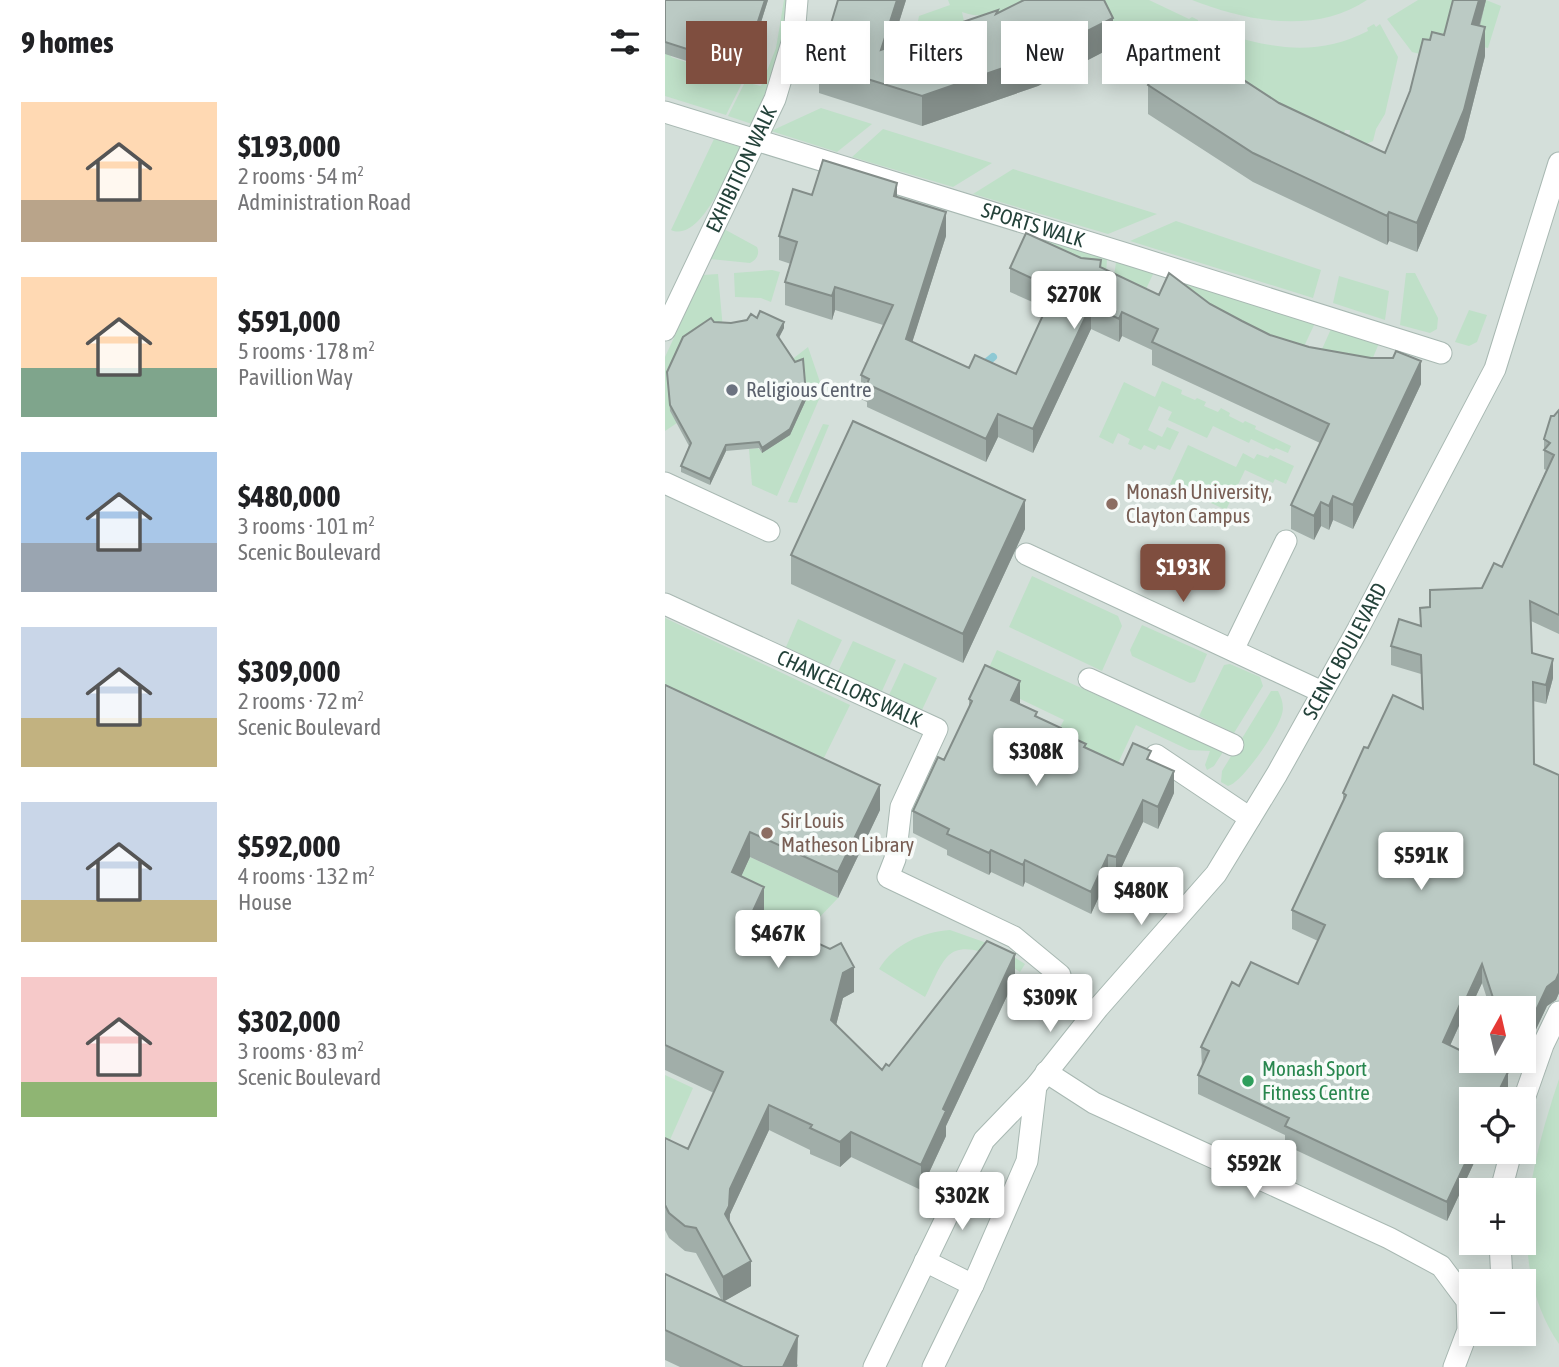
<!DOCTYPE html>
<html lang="en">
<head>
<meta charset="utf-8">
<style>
	body { margin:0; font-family:"Asap Condensed",sans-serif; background:#f6f6f6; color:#202124; height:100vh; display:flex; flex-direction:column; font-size:26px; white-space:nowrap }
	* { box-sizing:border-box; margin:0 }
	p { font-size:23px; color:#757577 }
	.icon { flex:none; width:38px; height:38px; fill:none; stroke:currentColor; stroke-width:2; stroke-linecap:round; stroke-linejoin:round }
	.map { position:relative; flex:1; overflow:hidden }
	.panel { display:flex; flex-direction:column; background:#fff; width:665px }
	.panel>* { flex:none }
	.banner { position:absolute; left:21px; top:21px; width:665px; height:63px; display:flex; gap:14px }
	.needle { width:46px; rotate:8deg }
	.controls { position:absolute; left:794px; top:996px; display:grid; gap:14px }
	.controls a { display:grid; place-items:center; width:77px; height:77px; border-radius:0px; background:#fff; box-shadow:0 4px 18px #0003; font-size:35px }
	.price { position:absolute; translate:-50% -60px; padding:0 16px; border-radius:7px; background:#fff; color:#222; font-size:23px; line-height:46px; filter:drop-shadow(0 2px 4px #0008) }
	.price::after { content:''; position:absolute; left:50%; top:42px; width:21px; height:16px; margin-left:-10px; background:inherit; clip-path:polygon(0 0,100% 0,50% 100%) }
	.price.current { background:#7f4e3f; color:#fff }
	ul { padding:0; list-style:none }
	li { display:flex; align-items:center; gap:21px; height:175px; padding:0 21px }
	li span { display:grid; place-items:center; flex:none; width:196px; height:140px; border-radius:0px; color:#555 }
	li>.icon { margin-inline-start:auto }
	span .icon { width:84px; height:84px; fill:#fffc; stroke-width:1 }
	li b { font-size:30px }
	h2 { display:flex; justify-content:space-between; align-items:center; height:84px; padding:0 21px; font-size:30px }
	.tag { padding:0 24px; border-radius:0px; background:#fff; box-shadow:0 4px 18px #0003; font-size:24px; line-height:63px }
	.tag.current { background:#7f4e3f; color:#fff }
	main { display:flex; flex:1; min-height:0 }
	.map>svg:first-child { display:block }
	.built { fill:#d4dfda; fill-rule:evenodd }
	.green { fill:#bfe0c8 }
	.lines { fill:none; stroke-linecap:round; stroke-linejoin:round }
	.stream { stroke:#8ec9d4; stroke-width:8 }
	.minor-casing { stroke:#a8b8b2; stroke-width:23 }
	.minor { stroke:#fff; stroke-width:21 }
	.wall { fill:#a1aea9 }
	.shaded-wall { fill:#838d89 }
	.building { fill:#bbcac4; stroke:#838d89; stroke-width:2 }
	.worship-dot { fill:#6b7280; stroke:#f7fbf9; stroke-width:2.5 }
	.education-dot { fill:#8d6e63; stroke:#f7fbf9; stroke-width:2.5 }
	.leisure-dot { fill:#2e9e5b; stroke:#f7fbf9; stroke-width:2.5 }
	.labels { text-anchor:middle; stroke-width:7; stroke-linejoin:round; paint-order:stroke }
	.street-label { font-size:21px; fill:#24423a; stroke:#f7fbf9 }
	.worship-label { font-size:21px; fill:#5b616d; stroke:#f7fbf9; text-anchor:start }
	.education-label { font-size:21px; fill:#785e54; stroke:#f7fbf9; text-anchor:start }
	.leisure-label { font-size:21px; fill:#27864d; stroke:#f7fbf9; text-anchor:start }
</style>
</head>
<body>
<main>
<section class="panel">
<h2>9 homes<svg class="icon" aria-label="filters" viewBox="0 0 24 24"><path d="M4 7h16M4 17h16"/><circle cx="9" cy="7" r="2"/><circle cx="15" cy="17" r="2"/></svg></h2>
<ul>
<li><span style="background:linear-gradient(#ffd9b3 70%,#b9a48a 0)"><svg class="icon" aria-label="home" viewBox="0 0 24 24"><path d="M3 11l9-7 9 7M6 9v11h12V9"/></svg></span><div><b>$193,000</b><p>2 rooms · 54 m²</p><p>Administration Road</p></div></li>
<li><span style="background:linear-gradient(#ffd9b3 65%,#7fa58c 0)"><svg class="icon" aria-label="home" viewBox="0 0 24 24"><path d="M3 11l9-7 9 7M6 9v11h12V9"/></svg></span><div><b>$591,000</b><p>5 rooms · 178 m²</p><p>Pavillion Way</p></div></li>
<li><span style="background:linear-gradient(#a9c7e8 65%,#9aa5b1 0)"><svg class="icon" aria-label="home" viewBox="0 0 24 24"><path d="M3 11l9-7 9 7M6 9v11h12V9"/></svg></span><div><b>$480,000</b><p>3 rooms · 101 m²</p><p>Scenic Boulevard</p></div></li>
<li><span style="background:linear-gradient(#c9d6e8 65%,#c2b280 0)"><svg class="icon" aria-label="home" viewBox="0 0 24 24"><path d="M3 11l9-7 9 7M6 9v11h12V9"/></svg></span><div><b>$309,000</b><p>2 rooms · 72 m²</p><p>Scenic Boulevard</p></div></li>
<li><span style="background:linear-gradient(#c9d6e8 70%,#c2b280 0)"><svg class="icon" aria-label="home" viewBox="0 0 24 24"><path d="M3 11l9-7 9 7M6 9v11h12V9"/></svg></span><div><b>$592,000</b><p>4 rooms · 132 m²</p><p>House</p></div></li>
<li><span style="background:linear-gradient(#f6c9c9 75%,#8fb573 0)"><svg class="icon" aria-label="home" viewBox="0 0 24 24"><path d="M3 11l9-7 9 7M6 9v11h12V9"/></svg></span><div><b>$302,000</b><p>3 rooms · 83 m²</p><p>Scenic Boulevard</p></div></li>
</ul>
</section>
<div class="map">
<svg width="894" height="1367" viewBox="0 0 894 1367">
	<rect width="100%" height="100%" fill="#e6efeb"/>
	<path class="built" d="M0 0H894V1367H0ZM807 1008H859V1060H807ZM807 1099H859V1152H807ZM807 1190H859V1242H807ZM807 1281H859V1334H807Z"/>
	<path class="green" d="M119 0H125C118 44 106 84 87 124L63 116 80 82 96 86 111 48Z
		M283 0H367C345 13 322 21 297 12L300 26 258 38 253 34 252 26 254 16 285 5Z
		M419 0H484L524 19 527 17 533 20V23L546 28 456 79 447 64 469 50 466 46 448 47 432 14Z
		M527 0H702C650 35 581 21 527 0Z
		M753 0H821L836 6 823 48 790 41 784 61 747 52 722 19Z
		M709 24 711 27 715 24 733 57 720 114 711 129 708 141 701 144 684 138 685 130H680L678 136 624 115 530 53 564 35C612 50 657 55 703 31L702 28Z
		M0 38 10 42 6 57 78 81 61 115 0 96Z
		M156 108 207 124 172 152 106 131Z
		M218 129 327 163 288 187 187 157Z
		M49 139 75 147C64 169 36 243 6 230Z
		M348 169 492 214 443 234 308 194Z
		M511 221 656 270 648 298 465 241Z
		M59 229 92 247C95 253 92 260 85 263L45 259Z
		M363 234 442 259 441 274Z
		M451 262 489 272 474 304 448 284Z
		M107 270 115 272 106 302 96 298 70 297 69 273Z
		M741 273H750L773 318 772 329 765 333 735 325Z
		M53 274 58 329 5 411 12 423 0 431V357L38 275Z
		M674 276 724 291 720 320 668 303Z
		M513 280 650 323 635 355 581 336Z
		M804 310 822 315 812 342 804 346 790 342Z
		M666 329 714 343 705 365 653 358Z
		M143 347 156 385 155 397 112 496 87 485 84 449 93 448 97 452 125 361Z
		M497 381 517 390 516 394 530 400 532 398 541 402 539 406 553 412 556 408 565 413 564 416 578 423 580 421 591 426 590 429 626 446 623 453 611 448 609 450 586 439 584 443 548 426 542 438 503 420 507 412 494 406 483 430 497 437 502 427 514 432 505 450 493 445 490 450 479 445 476 450 463 444 465 439 453 433 448 444 434 437 459 382 490 397Z
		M158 424 164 425 132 503 123 502Z
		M523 445 571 467 578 453 589 459 592 454 603 458 605 455 629 466 621 484 610 479 608 483 580 470 561 510 505 484Z
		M367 576 453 616 457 626 437 671 344 627Z
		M0 618 185 705 155 766 0 692Z
		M133 619 177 640 164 667 121 647Z
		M477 625 542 654 530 682 525 683 467 656 465 650Z
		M188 641 231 660 217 691 173 672Z
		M332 650 558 752 549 766 542 770 540 765 545 751 524 750 471 725 446 778 391 735 399 720 318 681Z
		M239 663 272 678 257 710 224 695Z
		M565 664 595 677 598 686 569 733 534 716 559 665Z
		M606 691H613C617 699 620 707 616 717 611 732 577 783 563 786L556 782 557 771Z
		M85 857 173 898 148 924C116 923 95 910 67 897Z
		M285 930 333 947 360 964 355 972C338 961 300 937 282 957 273 967 267 984 260 997L214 969C229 944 257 932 285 930Z
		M0 1075 28 1088 0 1151Z
		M894 1079V1344C839 1263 866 1164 894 1079Z"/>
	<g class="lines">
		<path class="stream" d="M316 367 328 357"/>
		<g class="minor-casing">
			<g id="minor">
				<path id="s1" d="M0 112 468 256 776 353"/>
				<path id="s2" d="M0 330 110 99 129 36 132 0"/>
				<path d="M0 483 104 531"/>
				<path d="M361 554 657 692"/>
				<path id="s3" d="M0 604 272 729 236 807 230 859 223 877 349 937 395 975"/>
				<path d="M568 650 621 541"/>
				<path d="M424 679 568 745"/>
				<path d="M491 755 585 818"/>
				<path d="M381 1072 429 1103 724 1238 776 1266 802 1301 803 1330 789 1367"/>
				<path d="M859 1099 878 1045 894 1012"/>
				<path d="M836 1190 846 1152"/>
				<path d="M835 1242 837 1281"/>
				<path d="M260 1261 308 1285"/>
				<path id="s4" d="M209 1367 319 1140 371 1086 433 1008 551 874 612 774 693 629 830 369 894 163"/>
				<path d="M268 1367 308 1285 362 1161 371 1086"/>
			</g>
		</g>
		<use href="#minor" class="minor"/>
	</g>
	<path class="wall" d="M0 0H103L78 79 0 54Z
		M241 0 226 47 333 13 448 47 373 86 257 126 154 93V64Z
		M821 0 815 26 820 56 799 139 752 252 724 241 722 245 588 182 483 114V85L614 103 720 153 779 35Z
		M147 195 232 197 281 236 247 342 304 368 351 374 381 308 345 292V268L436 267 494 295 545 304 577 321 605 335 756 384 688 529 668 520 664 530 656 526 649 540 626 529V505L655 443 487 365V350L457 336 454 342 426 329 368 453 333 437 321 462 202 407V402L196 399V375L218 325 170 310 167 320 120 305V282L126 264 114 260V236Z
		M92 318 119 328 114 338 141 400 125 435 97 453 94 448 61 451 45 485 16 472V466L24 446 5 411 2 372 49 322 66 323Z
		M894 410V634L866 621 867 653 888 678 881 704 868 701 869 764 894 775V993L891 1000 882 1006 865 1042 859 1040V1008H825L817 983 800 1020 797 1019 785 1046 843 1092 807 1152H814L782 1221 620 1145V1135L533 1094V1075L537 1067 536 1047 574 986 633 984 653 941 627 929V910L678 803V793L703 748 757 708 756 674 726 665V646L755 625 765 607V590L817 588 837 567 881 470 879 469V439L889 416Z
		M360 529 298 663 126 584V555Z
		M0 685 215 810 173 898 85 857 76 876 99 913 97 917 189 992 178 998 171 1025 217 1070 350 979 281 1126V1136L256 1190 186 1157 175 1167 145 1154V1150L104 1130 65 1214 64 1222 86 1286 59 1301 133 1365 132 1367H15L0 1360V1274L57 1301 31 1253 20 1251 4 1238 0 1230V1138L23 1149 49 1093 0 1070Z
		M304 699 355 703 354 704 372 717 421 748 458 765 486 760 509 793 493 829 478 822 451 879 443 877 426 914 360 882 358 887 326 872 324 875 282 855V850L248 833V811L279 760 304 708Z"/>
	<path class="shaded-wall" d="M100 0H103L78 79V67Z
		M232 0H241L216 80V50Z
		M814 0H821L807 53V24Z
		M448 18V47L373 86 257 126V96Z
		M820 27V56L799 139 752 252V223Z
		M232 183V207L229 196Z
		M281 212V236L241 362V339Z
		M724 212V241L722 245V216Z
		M170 287V310L167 320V296Z
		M426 305V329L368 453V429Z
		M457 312V336L454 342V319Z
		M119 322V328L112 341V335Z
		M756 361V384L688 529V505Z
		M141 394V400L125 435 97 453V448Z
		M333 414V437L321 462V439Z
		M61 445V451L45 485V479Z
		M668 496V520L664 530V506Z
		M360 500V529L298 663V634Z
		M656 502V526L649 540V516Z
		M888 659V678L881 704V685Z
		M355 681V703L346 722V700Z
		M509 771V793L493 829V807Z
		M215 785V810L173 898V872Z
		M478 800V822L451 879V857Z
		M85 832V857L67 897V872Z
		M326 850V872L324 875V853Z
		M443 855V877L426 914V892Z
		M360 860V882L358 887V865Z
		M99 887V913L87 938V913Z
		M350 954V979L281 1126V1136L256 1190V1165L278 1109Z
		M817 964V983L800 1020V1001Z
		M189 967V992L178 998 166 1045V1020L178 973Z
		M894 973V993L891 1000 882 1006 865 1042V1023L882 987Z
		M797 1000V1019L778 1061V1042Z
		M843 1072V1092L839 1099H830Z
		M104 1105V1130L65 1214 64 1231 60 1214 65 1189Z
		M186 1132V1157L175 1167V1142Z
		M807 1149V1152H814L782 1221V1202Z
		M86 1261V1286L58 1302V1277Z
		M133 1336 132 1367H118Z"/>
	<path class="building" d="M0 0H100L78 67 0 42Z
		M173 0H232L216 50 333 10 331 14 359 0H439L448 18 373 56 257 96 154 64Z
		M788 0H814L807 24 820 27 799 110 752 223 724 212 722 216 588 153 483 85 504 53 507 55 514 45 521 50 525 45 614 103 720 153 745 91 758 39 765 40 767 32 779 35Z
		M158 160 232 183 229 196 281 212 241 339 304 368 310 355 351 374 390 289 345 268 361 233 416 258 436 260 435 267 494 295 504 273 545 304 577 321 605 335 644 347 706 358H728L731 351 756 361 688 505 668 496 664 506 656 502 649 516 626 505 664 424 487 342 493 329 457 312 454 319 426 305 368 429 333 414 321 439 202 384 204 379 196 375 228 305 170 287 167 296 120 282 132 242 114 236 128 189 147 195Z
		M95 311 119 322 112 335 130 362 138 359 141 394 125 429 97 448 94 442 61 445 45 479 16 466 26 443 5 405 2 372 18 337 46 318 49 322 66 323 82 320 86 314 92 318Z
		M894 410V615L865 601 867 653 888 659 881 685 868 682 869 764 894 775V973L891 980 882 987 865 1023 859 1021V1008L831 1007 817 964 800 1001 797 1000 778 1042 807 1056V1060H817L843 1072 830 1099H807V1149L782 1202 620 1126 624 1118 533 1075 544 1051 536 1047 567 982 574 986 586 962 633 984 660 925 627 910 681 795 678 793 699 747 703 748 728 695 758 709 756 655 726 646 734 619 756 626 755 608 765 607V590L817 588 829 563 837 567 889 455 879 450 885 443 879 439 886 416H889Z
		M188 421 360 500 298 634 126 555Z
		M320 665 355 681 346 700 372 712 370 716 396 728 395 732 421 744 419 747 458 765 468 743 486 751 482 759 509 771 493 807 478 800 451 857 443 855 426 892 360 860 358 865 326 850 324 853 282 834 284 829 248 811 273 757 279 760 307 701 304 699Z
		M0 685 215 785 173 872 85 832 67 872 99 887 87 913 165 949 176 943 189 967 178 973 166 1020 217 1070 221 1064 224 1066 322 941 350 954 278 1109 281 1111 256 1165 186 1132 175 1142 145 1128 147 1125 104 1105 65 1189 64 1206 60 1214 86 1261 58 1277 31 1228 20 1226 4 1213 0 1205V1138L23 1149 58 1072 0 1045Z
		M0 1274 133 1336 118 1367H78L0 1330Z"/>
	<circle class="worship-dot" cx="67" cy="390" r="7"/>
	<g class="education-dot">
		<circle cx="447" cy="504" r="7"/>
		<circle cx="102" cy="833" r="7"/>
	</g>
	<circle class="leisure-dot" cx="583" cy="1081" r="7"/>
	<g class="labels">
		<g class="street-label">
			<text dy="7" stroke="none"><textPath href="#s2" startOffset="178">EXHIBITION WALK</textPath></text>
			<text dy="7" stroke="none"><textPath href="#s1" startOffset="385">SPORTS WALK</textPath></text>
			<text dy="7" stroke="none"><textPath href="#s4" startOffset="863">SCENIC BOULEVARD</textPath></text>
			<text dy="7" stroke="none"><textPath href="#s3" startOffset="203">CHANCELLORS WALK</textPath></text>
		</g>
		<g class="worship-label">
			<text x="81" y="397">Religious Centre</text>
		</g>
		<g class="education-label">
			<text x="461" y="499">Monash University,<tspan x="461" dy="24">Clayton Campus</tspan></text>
			<text x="116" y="828">Sir Louis<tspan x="116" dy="24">Matheson Library</tspan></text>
		</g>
		<g class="leisure-label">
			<text x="597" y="1076">Monash Sport<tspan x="597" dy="24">Fitness Centre</tspan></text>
		</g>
	</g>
</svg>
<div class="controls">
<a><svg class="needle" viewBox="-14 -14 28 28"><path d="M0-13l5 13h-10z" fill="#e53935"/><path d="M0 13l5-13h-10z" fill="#757577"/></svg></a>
<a><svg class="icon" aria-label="locate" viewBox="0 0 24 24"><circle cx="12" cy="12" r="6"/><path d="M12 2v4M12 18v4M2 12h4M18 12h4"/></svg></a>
<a>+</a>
<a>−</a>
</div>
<b class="price" style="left:409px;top:331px">$270K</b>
<b class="price current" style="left:518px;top:604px">$193K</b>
<b class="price" style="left:371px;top:788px">$308K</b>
<b class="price" style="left:756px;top:892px">$591K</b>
<b class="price" style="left:476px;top:927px">$480K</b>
<b class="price" style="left:113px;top:970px">$467K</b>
<b class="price" style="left:385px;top:1034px">$309K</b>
<b class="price" style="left:589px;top:1200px">$592K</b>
<b class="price" style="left:297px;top:1232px">$302K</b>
<div class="banner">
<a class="tag current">Buy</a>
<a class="tag">Rent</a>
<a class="tag">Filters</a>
<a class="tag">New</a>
<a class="tag">Apartment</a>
</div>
</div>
</main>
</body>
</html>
